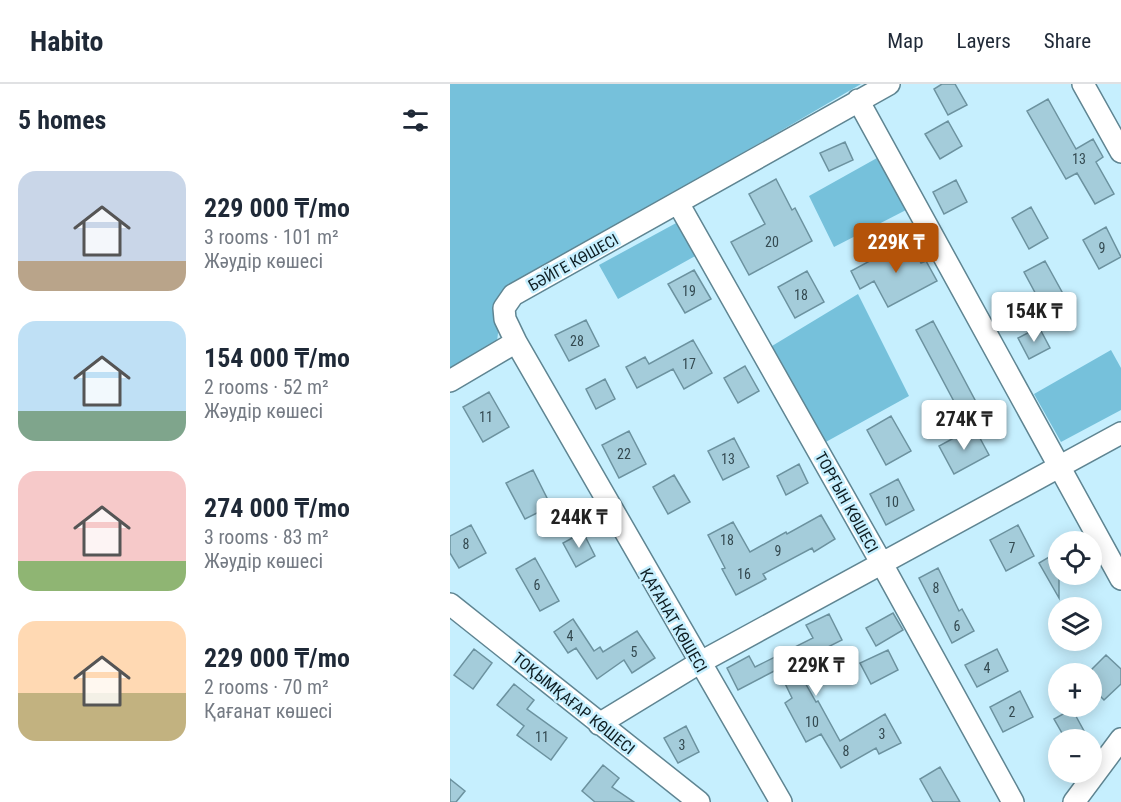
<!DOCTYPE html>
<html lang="en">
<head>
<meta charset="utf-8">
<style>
	body { margin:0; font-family:"Roboto Condensed",sans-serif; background:#f6f6f7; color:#1f2937; height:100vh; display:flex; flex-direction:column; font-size:22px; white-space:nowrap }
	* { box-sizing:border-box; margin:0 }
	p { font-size:20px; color:#747a83 }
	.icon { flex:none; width:33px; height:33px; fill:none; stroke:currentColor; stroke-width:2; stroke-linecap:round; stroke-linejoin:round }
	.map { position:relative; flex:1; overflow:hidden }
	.details { display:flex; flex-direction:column; background:#fff; width:450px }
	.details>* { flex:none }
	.tools { position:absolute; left:598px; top:447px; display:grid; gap:12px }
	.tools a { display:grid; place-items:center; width:54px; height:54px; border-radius:50%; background:#fff; box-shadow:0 3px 15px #0003; font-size:30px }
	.price { position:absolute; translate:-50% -51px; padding:0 14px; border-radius:6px; background:#fff; color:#222; font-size:20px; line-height:39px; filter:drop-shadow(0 2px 3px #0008) }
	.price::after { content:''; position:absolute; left:50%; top:36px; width:18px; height:14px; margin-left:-9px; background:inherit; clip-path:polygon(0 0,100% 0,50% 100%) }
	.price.active { background:#b45309; color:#fff }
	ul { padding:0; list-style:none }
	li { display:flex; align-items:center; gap:18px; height:150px; padding:0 18px }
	li span { display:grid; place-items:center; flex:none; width:168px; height:120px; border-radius:18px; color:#555 }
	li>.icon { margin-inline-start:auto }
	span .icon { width:72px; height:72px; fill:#fffc; stroke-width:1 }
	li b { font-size:26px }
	h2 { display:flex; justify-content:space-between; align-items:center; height:72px; padding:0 18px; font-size:26px }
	header { display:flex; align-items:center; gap:36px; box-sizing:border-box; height:84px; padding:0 30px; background:#fff; border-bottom:2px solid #e0e1e3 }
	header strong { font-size:28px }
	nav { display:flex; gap:33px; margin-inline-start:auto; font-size:21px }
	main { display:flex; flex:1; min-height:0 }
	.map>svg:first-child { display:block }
	.green { fill:#76c1db }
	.building { fill:#a4ccda; stroke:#6c929f; stroke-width:1.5 }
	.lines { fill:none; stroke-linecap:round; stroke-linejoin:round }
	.minor-casing { stroke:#5f8592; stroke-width:24 }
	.minor { stroke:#fff; stroke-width:21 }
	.labels { text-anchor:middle; stroke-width:5; stroke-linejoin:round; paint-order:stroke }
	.number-label { font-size:14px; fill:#344a51 }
	.street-label { font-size:16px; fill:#0e1e23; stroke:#c6effe }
</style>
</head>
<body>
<header>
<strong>Habito</strong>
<nav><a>Map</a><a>Layers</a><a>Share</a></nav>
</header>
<main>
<section class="details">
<h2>5 homes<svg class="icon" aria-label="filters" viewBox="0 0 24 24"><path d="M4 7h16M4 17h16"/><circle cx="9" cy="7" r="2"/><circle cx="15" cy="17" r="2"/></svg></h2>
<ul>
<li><span style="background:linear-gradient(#c9d6e8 75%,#b9a48a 0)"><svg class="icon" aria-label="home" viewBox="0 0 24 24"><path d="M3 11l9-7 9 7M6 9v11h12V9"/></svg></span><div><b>229 000 ₸/mo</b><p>3 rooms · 101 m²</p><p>Жәудір көшесі</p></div></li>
<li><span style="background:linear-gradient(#bfe0f5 75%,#7fa58c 0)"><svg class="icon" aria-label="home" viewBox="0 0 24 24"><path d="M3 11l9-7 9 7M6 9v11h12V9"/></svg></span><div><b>154 000 ₸/mo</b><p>2 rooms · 52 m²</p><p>Жәудір көшесі</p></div></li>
<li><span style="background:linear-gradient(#f6c9c9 75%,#8fb573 0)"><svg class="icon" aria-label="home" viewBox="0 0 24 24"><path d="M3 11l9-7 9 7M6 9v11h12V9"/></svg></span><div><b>274 000 ₸/mo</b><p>3 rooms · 83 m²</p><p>Жәудір көшесі</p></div></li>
<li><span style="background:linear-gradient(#ffd9b3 60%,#c2b280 0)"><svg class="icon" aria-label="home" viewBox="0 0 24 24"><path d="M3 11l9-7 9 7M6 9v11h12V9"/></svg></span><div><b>229 000 ₸/mo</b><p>2 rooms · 70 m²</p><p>Қағанат көшесі</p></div></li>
</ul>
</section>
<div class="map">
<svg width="671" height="718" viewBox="0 0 671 718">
	<rect width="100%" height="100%" fill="#c6effe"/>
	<path class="green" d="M0 0H411L64 202 49 240 47 258 0 286Z
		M427 74 456 126 384 163 359 112Z
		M228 138 247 171 168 215 149 181Z
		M408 210 459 312 374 359 322 262Z
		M661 266 671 284V326L611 358 584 310Z"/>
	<path class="building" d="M492 0H505L517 21 498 31 484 5Z
		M598 15 626 65 643 55 653 73 646 78 664 110 645 120 627 89 616 95 577 27Z
		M498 37 512 62 490 75 475 50Z
		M395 58 403 76 379 87 370 69Z
		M326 95 342 126 345 124 362 157 299 191 281 158 315 140 299 110Z
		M506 96 517 118 494 130 483 108Z
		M581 123 598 154 579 165 562 134Z
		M656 143 671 173 649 185 633 156Z
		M459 156 471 179 476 177 487 197 438 223 424 197 410 205 401 187Z
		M595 177 617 217 596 229 574 188Z
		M244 186 261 215 235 229 218 200Z
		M357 187 374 218 345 234 328 203Z
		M136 236 149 262 119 277 105 251Z
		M483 237 533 331 516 340 466 246Z
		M589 243 600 264 579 275 568 254Z
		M243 256 262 289 234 305 223 285 187 304 176 283 195 273 199 280Z
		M295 282 309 307 288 319 274 294Z
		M155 295 165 315 146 325 136 305Z
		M39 308 59 343 33 358 13 323Z
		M441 332 461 367 436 381 417 346Z
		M524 343 539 371 504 390 489 362Z
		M179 347 196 380 169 394 152 361Z
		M284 354 299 383 273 396 258 367Z
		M349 380 358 399 336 411 327 392Z
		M83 386 101 422 75 435 56 399Z
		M224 391 240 418 218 430 203 403Z
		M448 395 464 426 436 441 420 410Z
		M371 431 385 455 364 468 362 464 313 490 316 495 286 511 272 485 275 484 258 451 283 438 300 468 336 448 337 450Z
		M21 441 36 469 9 484 0 469V452Z
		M568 441 584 472 556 487 540 456Z
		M133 448 145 472 126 483 113 459Z
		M609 467V514L589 479Z
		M85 474 109 517 90 527 66 485Z
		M488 484 509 527 512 525 524 547 502 559 469 494Z
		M443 529 453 546 426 562 416 544Z
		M379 530 392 556 350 577 358 592 353 595 366 618 368 617 390 657 435 630 451 659 429 670 426 664 391 684 371 650 356 658 335 619 342 614 328 585 288 606 277 584 299 572 305 583 363 554 356 541Z
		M123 535 144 567 150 563 153 568 187 547 205 574 182 589 174 576 147 595 126 564 118 569 104 548Z
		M24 565 42 579 23 605 4 591Z
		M547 565 558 587 527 603 515 581Z
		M438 566 448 586 421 600 410 579Z
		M656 571 671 585V600L654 616 642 604V585Z
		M64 600 84 616 77 625 117 654 101 676 67 651 74 642 47 621Z
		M570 607 583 633 553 648 540 623Z
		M622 625 639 656H616L604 635Z
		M236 642 249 668 228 679 214 654Z
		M153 681 169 694 162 703 184 718H145L132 707Z
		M490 683 510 718H483L470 695Z
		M0 695 15 707 6 718H0Z"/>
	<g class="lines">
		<g class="minor-casing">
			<path id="minor" d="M633 0 671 68
				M408 16 671 495
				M228 119 432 480 563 718
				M0 297 66 258
				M0 520 249 718
				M149 640 249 579 671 349
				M331 718 66 258 55 235 54 224 63 211 439 0
				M624 718 671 655"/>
		</g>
		<use href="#minor" class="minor"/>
	</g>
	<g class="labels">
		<g class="number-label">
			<text x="629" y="80">13</text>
			<text x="322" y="163">20</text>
			<text x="652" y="169">9</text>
			<text x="239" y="212">19</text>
			<text x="351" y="216">18</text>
			<text x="127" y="262">28</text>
			<text x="239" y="285">17</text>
			<text x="36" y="338">11</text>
			<text x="174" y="375">22</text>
			<text x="278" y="380">13</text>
			<text x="442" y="423">10</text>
			<text x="277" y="461">18</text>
			<text x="16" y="465">8</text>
			<text x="562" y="469">7</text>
			<text x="328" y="472">9</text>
			<text x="294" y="495">16</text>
			<text x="87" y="506">6</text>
			<text x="486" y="509">8</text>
			<text x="507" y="547">6</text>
			<text x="120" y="557">4</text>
			<text x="184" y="573">5</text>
			<text x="537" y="589">4</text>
			<text x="562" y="633">2</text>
			<text x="362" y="643">10</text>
			<text x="432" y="655">3</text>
			<text x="92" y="658">11</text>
			<text x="232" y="666">3</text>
			<text x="396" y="672">8</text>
		</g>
		<g class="street-label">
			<text transform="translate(123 178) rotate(-29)" y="6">БӘЙГЕ КӨШЕСІ</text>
			<text transform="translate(397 418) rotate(61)" y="6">ТОРҒЫН КӨШЕСІ</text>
			<text transform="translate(224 536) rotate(60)" y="6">ҚАҒАНАТ КӨШЕСІ</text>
			<text transform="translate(124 619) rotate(39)" y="6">ТОҚЫМҚАҒАР КӨШЕСІ</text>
		</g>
	</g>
</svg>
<div class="tools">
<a><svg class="icon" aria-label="locate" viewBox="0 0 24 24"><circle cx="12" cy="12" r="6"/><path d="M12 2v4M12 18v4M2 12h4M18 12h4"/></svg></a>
<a><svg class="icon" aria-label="layers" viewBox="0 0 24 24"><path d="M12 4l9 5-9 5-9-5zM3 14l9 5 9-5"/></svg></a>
<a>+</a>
<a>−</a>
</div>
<b class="price active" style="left:446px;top:190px">229K ₸</b>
<b class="price" style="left:584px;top:259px">154K ₸</b>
<b class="price" style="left:514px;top:367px">274K ₸</b>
<b class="price" style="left:129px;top:465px">244K ₸</b>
<b class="price" style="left:366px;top:613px">229K ₸</b>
</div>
</main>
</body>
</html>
